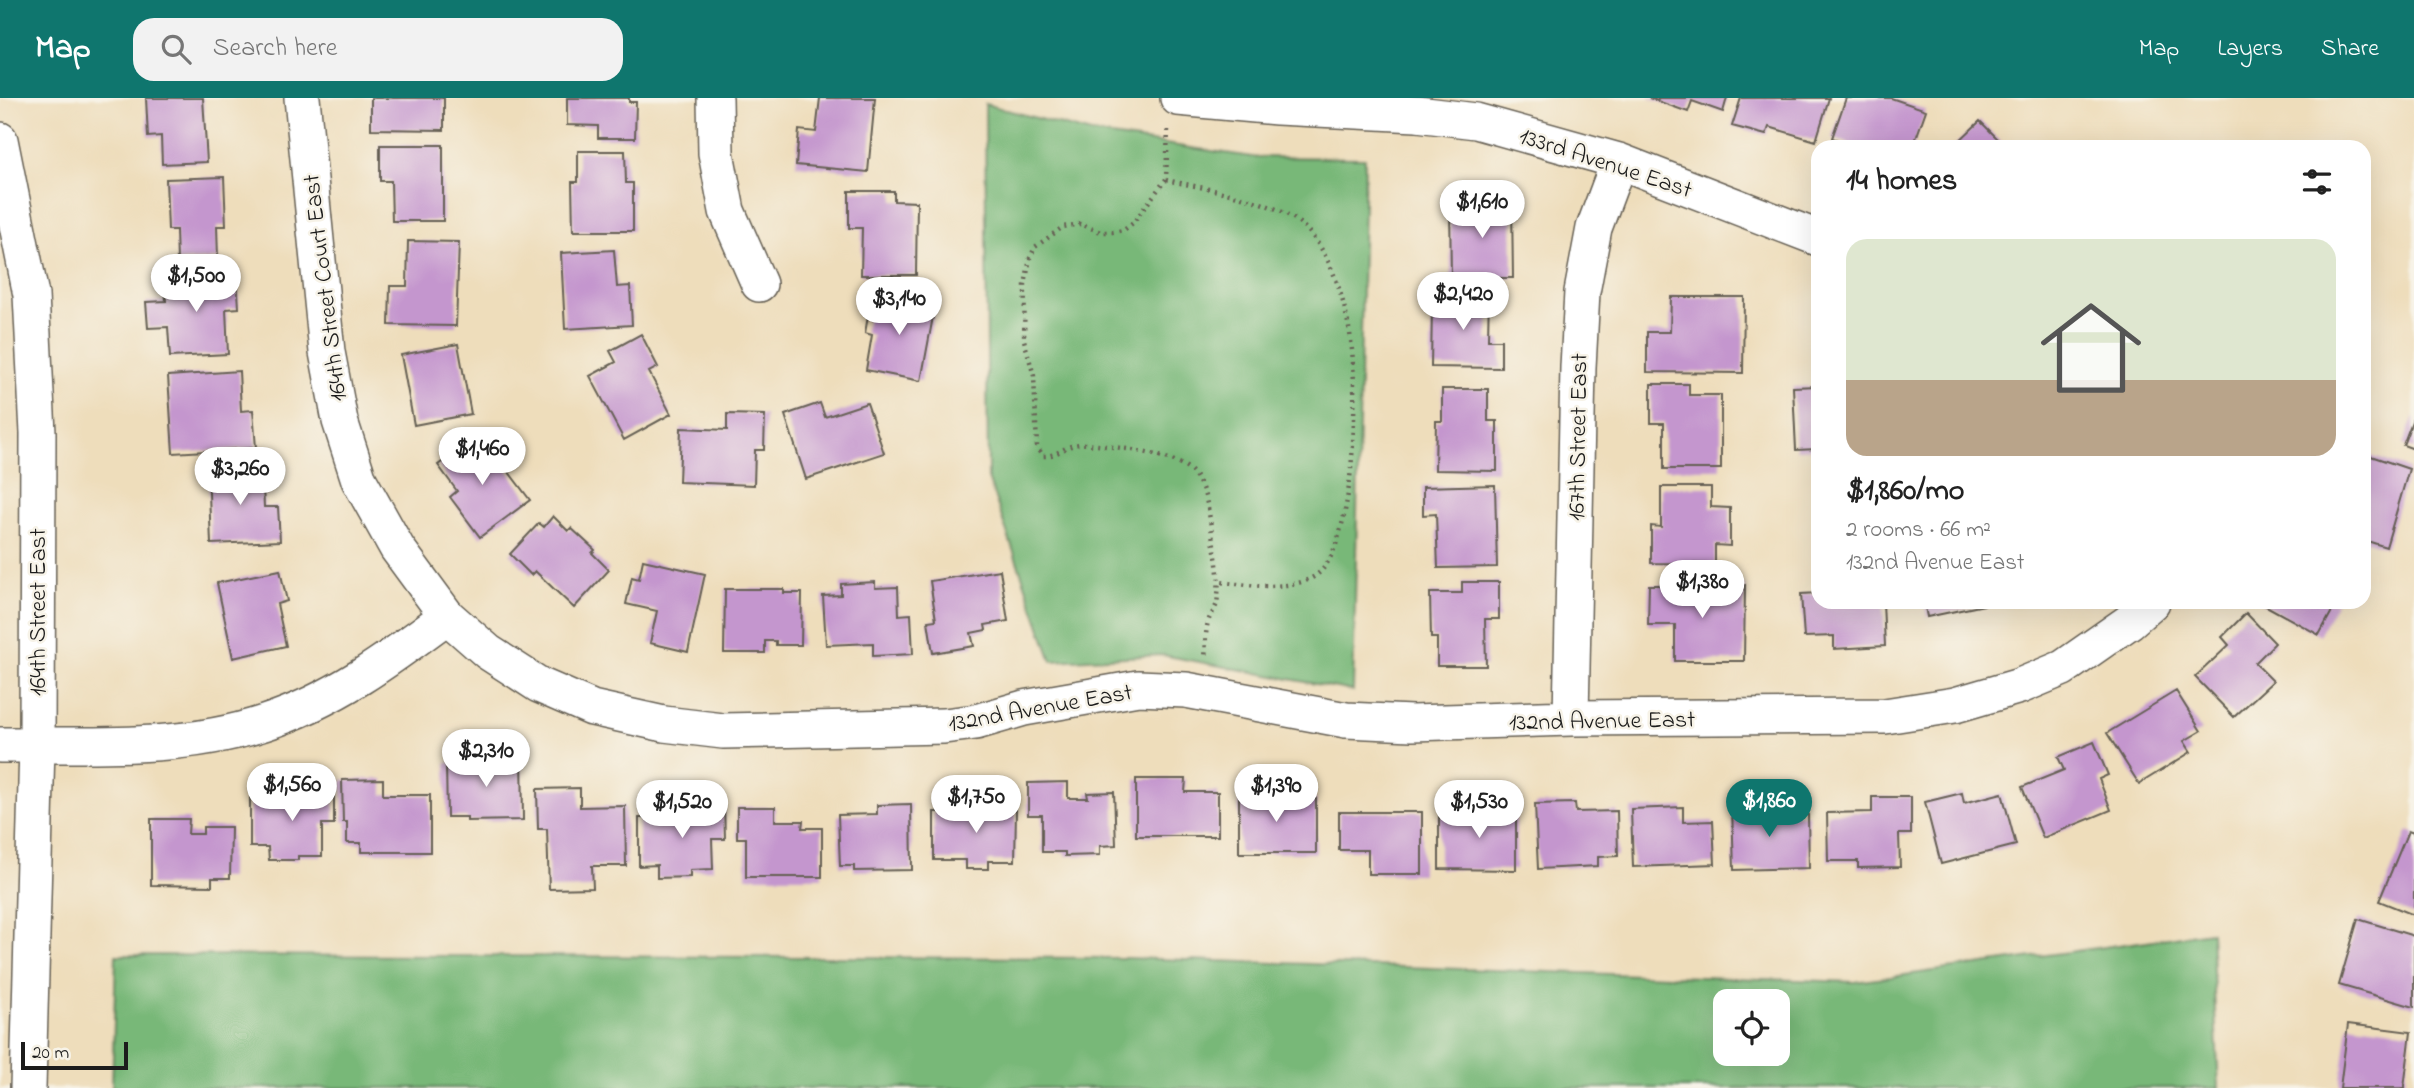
<!DOCTYPE html>
<html lang="en">
<head>
<meta charset="utf-8">
<style>
	body { margin:0; font-family:"Indie Flower",sans-serif; background:#f2f2f2; color:#222; height:100vh; display:flex; flex-direction:column; font-size:26px; white-space:nowrap }
	* { box-sizing:border-box; margin:0 }
	p { font-size:23px; color:#767676 }
	.icon { flex:none; width:38px; height:38px; fill:none; stroke:currentColor; stroke-width:2; stroke-linecap:round; stroke-linejoin:round }
	.map { position:relative; flex:1; overflow:hidden }
	.side { position:absolute; left:1811px; top:42px; width:560px; height:469px; display:flex; flex-direction:column; background:#fff; border-radius:21px; box-shadow:0 7px 28px #0002 }
	.side>* { flex:none }
	.buttons { position:absolute; left:1713px; top:891px; display:grid; gap:14px }
	.buttons a { display:grid; place-items:center; width:77px; height:77px; border-radius:14px; background:#fff; box-shadow:0 7px 28px #0002; font-size:35px }
	.scale { position:absolute; left:21px; bottom:18px; width:107px; box-sizing:border-box; padding-left:7px; border:4px solid #1c1c1c; border-top:0; font-size:19px; line-height:24px; white-space:nowrap; color:#1c1c1c; -webkit-text-stroke:5px #f7f3e8; paint-order:stroke }
	.price { position:absolute; translate:-50% -60px; padding:0 16px; border-radius:24px; background:#fff; color:#222; font-size:23px; line-height:46px; filter:drop-shadow(0 2px 4px #0008) }
	.price::after { content:''; position:absolute; left:50%; top:42px; width:21px; height:16px; margin-left:-10px; background:inherit; clip-path:polygon(0 0,100% 0,50% 100%) }
	.price.current { background:#0f766e; color:#fff }
	ul { padding:0; list-style:none }
	li { display:grid; align-content:center; gap:14px; height:371px; padding:0 35px }
	li span { display:grid; place-items:center; height:217px; border-radius:21px; color:#555 }
	li>.icon { margin-inline-start:auto }
	span .icon { width:126px; height:126px; fill:#fffc; stroke-width:1 }
	li b { font-size:30px }
	h2 { display:flex; justify-content:space-between; align-items:center; height:84px; padding:0 35px; font-size:30px }
	header { display:flex; align-items:center; gap:42px; box-sizing:border-box; height:98px; padding:0 35px; background:#0f766e; color:#fff }
	header strong { font-size:33px }
	nav { display:flex; gap:38px; margin-inline-start:auto; font-size:24px }
	.search { width:490px; height:63px; background:#f2f2f2; display:flex; align-items:center; gap:18px; box-sizing:border-box; padding:0 24px; border-radius:21px; color:#767676; font-size:26px }
	.map>svg:first-child { display:block }
	.forest { fill:#78b878; stroke:#4a6a4a; stroke-width:2; fill-rule:evenodd }
	.building { fill:#c496ce }
	.lines { fill:none; stroke-linecap:round; stroke-linejoin:round }
	.minor-casing { stroke:#666054; stroke-width:38 }
	.path { stroke:#666054; stroke-width:4.5; stroke-dasharray:2 5; stroke-linecap:butt }
	.minor { stroke:#fff; stroke-width:35 }
	.labels { text-anchor:middle; stroke-width:5; stroke-linejoin:round; paint-order:stroke }
	.street-label { font-size:24px; fill:#1c1c1c; stroke:#f7f3e8 }
</style>
</head>
<body>
<header>
<strong>Map</strong>
<div class="search"><svg class="icon" aria-label="search" viewBox="0 0 24 24"><circle cx="10" cy="10" r="6"/><path d="M15 15l6 6"/></svg>Search here</div>
<nav><a>Map</a><a>Layers</a><a>Share</a></nav>
</header>
<div class="map">
<svg width="2414" height="990" viewBox="0 0 2414 990">
	<rect width="100%" height="100%" fill="#f7f3e8"/>
	<filter id="ink" filterUnits="userSpaceOnUse"><feTurbulence type="fractalNoise" baseFrequency=".0143" numOctaves="2"/><feDisplacementMap in="SourceGraphic" scale="14" xChannelSelector="R" yChannelSelector="G"/><feConvolveMatrix kernelMatrix="1 2 1 2 8 2 1 2 1" color-interpolation-filters="sRGB"/></filter>
	<filter id="wash" filterUnits="userSpaceOnUse"><feTurbulence type="fractalNoise" baseFrequency=".00686" numOctaves="4" result="noise"/><feDisplacementMap in="SourceGraphic" scale="28" xChannelSelector="R" yChannelSelector="G"/><feGaussianBlur stdDeviation="1.57" result="paint"/><feColorMatrix in="noise" values="0 0 0 0 0 0 0 0 0 0 0 0 0 0 0 0 0 1.4 0 .05"/><feComposite in="paint" operator="in"/></filter>
	<g filter="url(#wash)">
		<rect width="100%" height="100%" fill="#edb"/>
		<path class="forest" d="M985 6 1091 35 1252 59 1365 60 1353 593 1162 557 1052 563 988 380Z
			M2211 834 2219 990H112L116 857 1128 860 1855 884ZM1726 903H1778V956H1726Z"/>
		<g id="blocks">
			<path class="building" d="M146 0H203L207 64 162 66 161 38 148 39Z
				M371 0H444V32L371 31Z
				M567 0H629V4H636L635 40H598V28L567 27Z
				M820 0H875L868 74 796 67 799 32 816 34Z
				M1649 0H1727L1723 14 1692 3 1688 14Z
				M1741 0H1829L1816 43 1769 29 1766 37 1732 28Z
				M1846 0H1891L1926 12 1913 49H1858L1832 40Z
				M1980 23 2006 49H1953Z
				M380 47H443V123H392L391 83H380Z
				M578 53H625L626 85H633V133H573L572 84H578Z
				M224 79 226 128H217L218 161 177 163 176 132H168L166 81Z
				M849 93H894V103L917 104 916 177H861L862 130H849Z
				M1512 104 1513 180H1451L1450 105Z
				M408 143 459 144 456 228 389 227 390 188H407Z
				M614 152 617 189 630 188 632 227 565 231 561 155Z
				M237 177 239 210 226 211 228 256 170 259 168 229 148 230 146 204 166 203 164 181Z
				M1440 193H1489L1488 242H1501V270L1431 269 1432 209 1440 208Z
				M872 196 935 208 921 283 866 272 872 237 865 235Z
				M1671 199H1744L1743 275 1647 274V234H1670Z
				M641 236 658 269 649 274 671 316 624 342 590 278 616 264 610 253Z
				M458 246 471 316 414 327 401 257Z
				M239 273 241 313 253 312 256 350 173 355 168 278Z
				M1651 286H1689V297H1721V371H1664V325H1651Z
				M1818 288V351L1796 352 1793 289Z
				M1442 291H1488V323H1497V373L1435 372 1436 323H1442Z
				M820 305 825 319 867 305 884 355 806 381 785 317Z
				M727 316 765 317 764 352H755L754 387 679 384 681 330 727 332Z
				M2414 318V351L2403 347Z
				M475 340 494 365 499 361 530 402 480 439 450 399 457 393 438 367Z
				M2365 356 2409 371 2386 449 2364 442Z
				M262 367 264 409H278L280 443 211 446 208 369Z
				M1495 387 1497 469 1438 470 1436 416 1423 417V389Z
				M1661 389H1711V409L1730 410V448L1715 447V466L1651 465V428L1661 429Z
				M553 418 568 433 571 430 595 452 592 455 609 472 574 510 535 473 531 477 510 456 539 425 544 429Z
				M643 462 705 476 688 554 650 545 657 513 626 506 632 479 639 481Z
				M280 472 287 503 277 506 286 548 233 560 217 485Z
				M1000 472 1008 523 985 527 986 532 971 535 974 548 933 555 928 523 936 522 930 483Z
				M875 484V490L898 489 899 517 911 516 913 556 873 558V545L826 547 823 498 841 497V486Z
				M1462 484H1499V521H1485L1486 568H1437V540H1431L1430 495H1462Z
				M1649 487H1745L1744 563H1675V527H1648Z
				M725 491H784V495H802L801 547H776V543H765V555H724Z
				M1818 495V504H1883L1885 548 1834 551V538L1804 539 1801 496Z
				M1924 504H1994V505L1927 519Z
				M2259 504H2337L2319 537Z
				M2246 515 2275 545 2255 565 2273 583 2234 619 2195 579 2229 547 2222 539Z
				M2176 593 2201 633 2184 643 2191 654 2139 686 2107 635Z
				M2094 644 2108 677 2099 681 2111 712 2043 740 2022 689 2064 672 2058 659Z
				M486 655H522L523 722 467 723V719H447L446 665 487 664Z
				M383 681V697H430V754H361V745H347V724H343L342 682Z
				M1136 681H1186L1185 694H1218V738H1136Z
				M1068 684V700H1088L1087 695 1114 694 1116 747 1100 748V757L1065 758V754H1042V717H1028V685Z
				M334 690V726H322V758H298V762H269L268 749H250V700H295V691Z
				M580 690V709L625 708 626 768H592L593 790 549 791 547 731H538L537 691Z
				M1239 692H1275V701H1316V755H1239Z
				M1962 695 1964 705 2002 695 2016 747 1941 766 1925 704Z
				M1872 699H1911V736H1899L1900 769 1858 770V763H1828L1827 715 1872 714Z
				M965 700H986V708L997 707V712H1016L1015 763H988V771H966V762H934V714H965Z
				M724 705 725 741H712L713 771 690 772V779L657 780V767L639 768V720H685V706Z
				M1575 705 1576 714 1617 713 1618 758 1598 759V768L1538 771 1535 706Z
				M911 706 912 772 854 773V768H840L838 717 877 716V707Z
				M1479 707 1516 708V772L1439 771V718H1479Z
				M1768 707V717L1808 716 1809 770 1734 772 1732 708Z
				M737 709H775V723H803L802 730H822V779H746V740H737Z
				M1683 709V724L1713 723 1715 766 1633 769 1631 711Z
				M1339 714H1422V776H1368V752H1339Z
				M151 721H189L188 736H203V729H231L230 780H212V788L151 787Z
				M2408 733 2414 735V817L2379 803Z
				M2358 821 2414 838V909L2339 887Z
				M2348 926 2411 934 2404 990H2340Z"/>
		</g>
	</g>
	<g filter="url(#ink)">
		<use href="#blocks" fill-opacity="0" stroke="#666054" stroke-width="2"/>
		<g class="lines">
			<g class="minor-casing">
				<path id="minor" d="M302 0 327 254 340 323 359 382 397 450 447 518 488 554 539 587 592 610 664 626 723 633 944 628 976 624 1024 610 1138 590 1186 592 1346 622 1412 625 1571 620 1885 618 1955 607 2020 588 2063 570 2129 524 2152 504
					M715 0 716 55 727 113 759 186
					M1178 0 1277 9 1417 16 1476 23 1619 63 1818 140
					M0 42 31 197 38 335 37 647 28 990
					M1571 620 1578 269 1582 194 1594 130 1619 63
					M0 647C87 646 180 653 264 625 333 603 391 560 447 518"/>
			</g>
			<path class="path" d="M1168 32 1166 81 1133 125 1124 132 1112 134H1101L1080 126 1063 129 1035 149 1030 160 1025 187 1024 242 1034 278 1037 348 1043 358C1061 358 1066 344 1087 346 1111 348 1178 356 1193 375 1207 392 1209 415 1212 436 1216 458 1221 482 1217 505 1215 512 1210 517 1208 524 1205 535 1206 550 1205 561
				M1166 82C1202 90 1273 101 1301 126 1329 151 1342 194 1349 230 1359 280 1357 436 1321 473 1300 495 1247 487 1219 484"/>
			<use href="#minor" class="minor"/>
		</g>
	</g>
	<g class="labels">
		<g class="street-label">
			<text transform="translate(1606 64) rotate(18)" y="8">133rd Avenue East</text>
			<text transform="translate(324 190) rotate(-97)" y="8">164th Street Court East</text>
			<text transform="translate(1577 339) rotate(-89)" y="8">167th Street East</text>
			<text transform="translate(37 514) rotate(-90)" y="8">164th Street East</text>
			<text transform="translate(1040 609) rotate(-10)" y="8">132nd Avenue East</text>
			<text transform="translate(1602 622) rotate(-1)" y="8">132nd Avenue East</text>
		</g>
	</g>
</svg>
<div class="buttons">
<a><svg class="icon" aria-label="locate" viewBox="0 0 24 24"><circle cx="12" cy="12" r="6"/><path d="M12 2v4M12 18v4M2 12h4M18 12h4"/></svg></a>
</div>
<div class="scale">20 m</div>
<b class="price" style="left:1482px;top:142px">$1,610</b>
<b class="price" style="left:196px;top:216px">$1,500</b>
<b class="price" style="left:1463px;top:234px">$2,420</b>
<b class="price" style="left:899px;top:239px">$3,140</b>
<b class="price" style="left:482px;top:389px">$1,460</b>
<b class="price" style="left:240px;top:409px">$3,260</b>
<b class="price" style="left:1702px;top:522px">$1,380</b>
<b class="price" style="left:486px;top:691px">$2,310</b>
<b class="price" style="left:292px;top:725px">$1,560</b>
<b class="price" style="left:1276px;top:726px">$1,390</b>
<b class="price" style="left:976px;top:737px">$1,750</b>
<b class="price current" style="left:1769px;top:741px">$1,860</b>
<b class="price" style="left:682px;top:742px">$1,520</b>
<b class="price" style="left:1479px;top:742px">$1,530</b>
<section class="side">
<h2>14 homes<svg class="icon" aria-label="filters" viewBox="0 0 24 24"><path d="M4 7h16M4 17h16"/><circle cx="9" cy="7" r="2"/><circle cx="15" cy="17" r="2"/></svg></h2>
<ul>
<li><span style="background:linear-gradient(#dfe7d0 65%,#b9a48a 0)"><svg class="icon" aria-label="home" viewBox="0 0 24 24"><path d="M3 11l9-7 9 7M6 9v11h12V9"/></svg></span><div><b>$1,860/mo</b><p>2 rooms · 66 m²</p><p>132nd Avenue East</p></div></li>
</ul>
</section>
</div>
</body>
</html>
